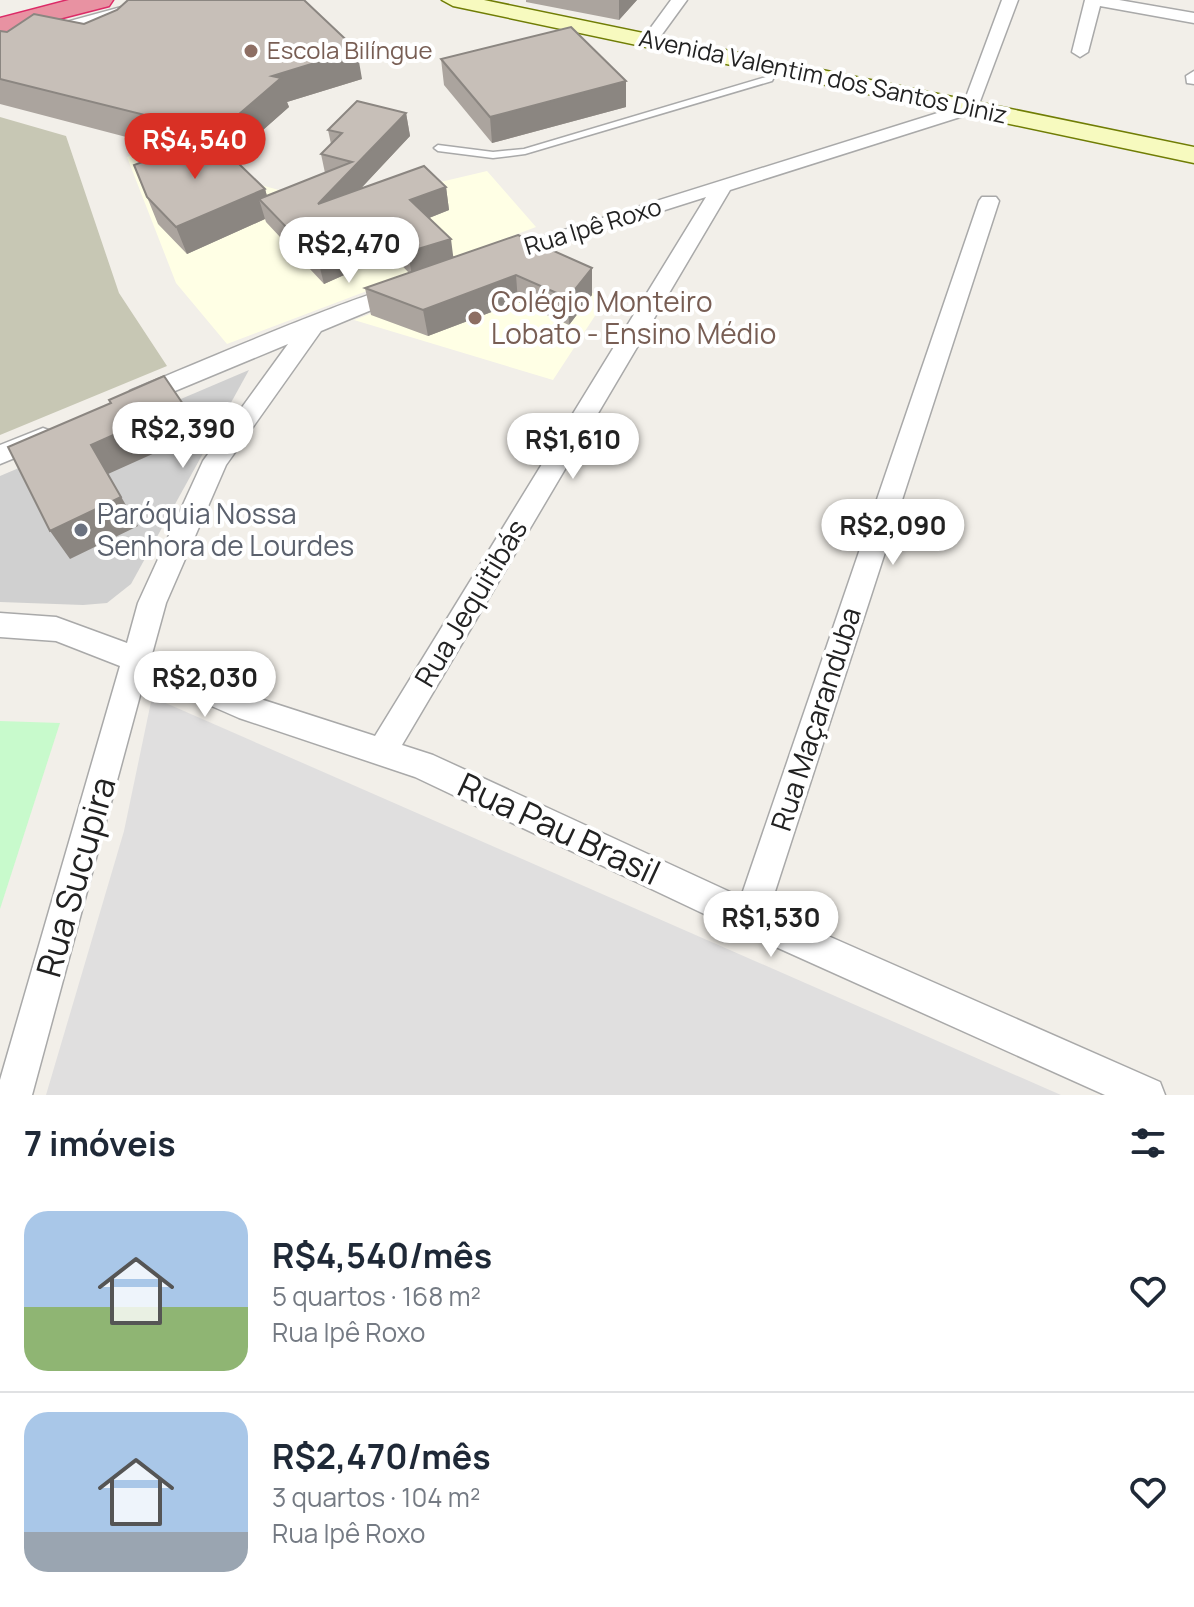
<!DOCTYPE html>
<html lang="pt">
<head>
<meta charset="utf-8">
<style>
	body { margin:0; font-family:Manrope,sans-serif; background:#f6f6f7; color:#1f2937; height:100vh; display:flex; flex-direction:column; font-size:30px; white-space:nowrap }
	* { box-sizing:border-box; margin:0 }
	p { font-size:26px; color:#747a83 }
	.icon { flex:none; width:44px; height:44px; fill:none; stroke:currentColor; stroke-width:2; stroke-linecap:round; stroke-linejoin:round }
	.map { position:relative; height:1095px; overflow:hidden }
	.details { display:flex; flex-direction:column; background:#fff; flex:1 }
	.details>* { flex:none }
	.price { position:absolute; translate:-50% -68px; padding:0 18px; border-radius:28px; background:#fff; color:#222; font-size:26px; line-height:52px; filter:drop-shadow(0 2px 4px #0008) }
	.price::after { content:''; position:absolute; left:50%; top:48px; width:24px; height:18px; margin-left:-12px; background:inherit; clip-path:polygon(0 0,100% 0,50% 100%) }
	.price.selected { background:#d93025; color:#fff }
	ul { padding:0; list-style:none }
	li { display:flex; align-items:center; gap:24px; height:200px; padding:0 24px }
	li+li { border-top:2px solid #e0e1e3 }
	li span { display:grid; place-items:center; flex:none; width:224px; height:160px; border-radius:24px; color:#555 }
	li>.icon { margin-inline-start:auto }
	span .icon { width:96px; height:96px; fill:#fffc; stroke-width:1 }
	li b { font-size:34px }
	h2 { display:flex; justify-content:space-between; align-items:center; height:96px; padding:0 24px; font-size:34px }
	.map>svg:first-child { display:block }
	.residential { fill:#e0dfdf }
	.education { fill:#ffffe5 }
	.religious { fill:#d0d0d0 }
	.construction { fill:#c7c7b4 }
	.park { fill:#c8facc }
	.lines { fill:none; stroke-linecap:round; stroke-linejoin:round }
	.lane-casing { stroke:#a9a9a9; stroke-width:3 }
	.street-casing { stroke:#a9a9a9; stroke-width:3 }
	.secondary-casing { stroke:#707d05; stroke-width:3 }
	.highway-casing { stroke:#dc2a67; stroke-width:3 }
	.lane { fill:#fff; fill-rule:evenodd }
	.street { fill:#fff; fill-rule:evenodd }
	.secondary { fill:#f7fabf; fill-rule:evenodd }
	.highway { fill:#e892a2; fill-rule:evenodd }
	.wall { fill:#aba49e }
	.shaded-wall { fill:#8b8681 }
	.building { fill:#c7bfb8; stroke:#8b8681; stroke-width:2 }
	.education-dot { fill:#8d6e63; stroke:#fff; stroke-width:3 }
	.worship-dot { fill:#6b7280; stroke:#fff; stroke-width:3 }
	.labels { text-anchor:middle; stroke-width:8; stroke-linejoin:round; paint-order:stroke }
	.far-education-label { font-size:24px; fill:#785e54; stroke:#fff; text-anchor:start }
	.far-street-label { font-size:24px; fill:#222; stroke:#fff }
	.education-label { font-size:28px; fill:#785e54; stroke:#fff; text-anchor:start }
	.worship-label { font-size:28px; fill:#5b616d; stroke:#fff; text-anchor:start }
	.street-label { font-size:28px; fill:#222; stroke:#fff }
	.near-street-label { font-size:34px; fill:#222; stroke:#fff }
</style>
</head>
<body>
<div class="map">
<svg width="1194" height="1095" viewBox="0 0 1194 1095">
	<rect width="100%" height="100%" fill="#f2efe9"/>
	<path class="residential" d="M152 697 1061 1095H46L124 831Z"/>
	<path class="education" d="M139 152 353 210 415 188 487 171 536 227 227 344 176 283 127 157Z
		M517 259 606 299 553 380 354 320Z"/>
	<path class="religious" d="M249 370 131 584 107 603 83 605 0 602V476Z"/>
	<path class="construction" d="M0 117 66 136 119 293 167 366 0 435Z"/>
	<path class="park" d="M0 721 60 723 0 909Z"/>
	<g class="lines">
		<g class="lane-casing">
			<path id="lane" d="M771 67 778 69 772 81 525 154 493 158 438 151 434 148 438 145 493 152 524 149 766 77Z"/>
		</g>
		<g class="street-casing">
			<path id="street" d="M147 0H172L169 3 0 50V40Z
				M671 0H687L655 44H643L641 41Z
				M1002 0H1018L976 112 730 190 402 745 433 755 741 897 979 201 982 197H996L999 201 769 910 1160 1082 1165 1095H1105L738 930 415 777 239 718 145 677 32 1095H0V1080L120 666 56 641 0 637V613L56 617 127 643 138 603 203 461 288 344 146 403H130L126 397 130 391C166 376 387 281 405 286L409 291 405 296 321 331 226 465 166 603 152 654 245 694 375 736 706 197 504 261 494 255 497 251 963 105Z
				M1085 0H1119L1194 13V23L1100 6 1088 52 1080 57 1072 52Z
				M1194 71V84L1187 83 1186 76Z
				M43 428 51 431 55 437 51 443 0 464V445Z"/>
		</g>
		<g class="secondary-casing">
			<path id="secondary" d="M442 0H484L1194 147V163L453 6Z"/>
		</g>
		<g class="highway-casing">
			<path id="highway" d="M69 0H113L109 6 0 34V18Z"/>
		</g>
		<use href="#lane" class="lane"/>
		<use href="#street" class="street"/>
		<use href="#secondary" class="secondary"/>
		<use href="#highway" class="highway"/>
	</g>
	<path class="wall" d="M526 0H637L619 20 526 2Z
		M0 31 362 79 287 102 289 107 232 157 265 189 267 196 325 173 321 154 331 144 328 130 406 113 410 136 360 189 446 187 449 210 429 218 454 257 592 268V295L569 325 518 302 428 336 371 315 365 288 409 273 391 254 324 284 266 222 265 219 187 254 158 224 134 165 176 150 0 104Z
		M441 59 626 81V107L492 143 444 85Z"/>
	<path class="shaded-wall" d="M619 0H637L619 20Z
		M357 50 362 79 287 102 289 107 226 163 217 133 272 76Z
		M626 81V107L492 143 490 117Z
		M406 113 410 136 324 228 318 204Z
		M446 187 449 210 414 224 410 200Z
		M265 189 271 211 259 199 265 219 187 254 176 227Z
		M387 231 391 254 324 284 318 260Z
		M451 239 454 263 412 276 408 252Z
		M592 268V295L569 325 568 298Z
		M516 275 518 302 428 336 423 310Z
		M183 404 197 434 108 474 138 526 70 559 50 531 91 445Z"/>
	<path class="building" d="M128 0H304L357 50 272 76 281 78 217 133 0 79V31L7 32 34 14 84 24 117 10Z
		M571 27 626 81 490 117 441 59Z
		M357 101 406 113 318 204 424 166 446 187 410 200 451 239 408 252 387 231 318 260 259 199 352 162 321 154 342 133 328 130Z
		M211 137 265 189 176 227 147 197 134 165Z
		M518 235 592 268 568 298 516 275 423 310 365 288Z
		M164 376 183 404 91 445 121 497 50 531 8 447 111 403 109 400Z"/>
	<g class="education-dot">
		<circle cx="251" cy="51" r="8"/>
		<circle cx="475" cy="318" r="8"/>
	</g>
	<circle class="worship-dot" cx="81" cy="530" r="8"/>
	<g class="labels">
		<g class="far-education-label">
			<text x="267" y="59">Escola Bilíngue</text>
		</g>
		<g class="far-street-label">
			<text transform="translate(823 77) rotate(12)" y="8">Avenida Valentim dos Santos Diniz</text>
			<text transform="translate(593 227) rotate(-17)" y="8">Rua Ipê Roxo</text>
		</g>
		<g class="education-label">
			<text x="491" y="312">Colégio Monteiro<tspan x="491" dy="32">Lobato - Ensino Médio</tspan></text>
		</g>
		<g class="worship-label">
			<text x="97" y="524">Paróquia Nossa<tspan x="97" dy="32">Senhora de Lourdes</tspan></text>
		</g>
		<g class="street-label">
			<text transform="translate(471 603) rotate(-59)" y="10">Rua Jequitibás</text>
			<text transform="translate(816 719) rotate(-72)" y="10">Rua Maçaranduba</text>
		</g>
		<g class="near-street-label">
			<text transform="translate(559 829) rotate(25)" y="12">Rua Pau Brasil</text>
			<text transform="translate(76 877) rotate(-74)" y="12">Rua Sucupira</text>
		</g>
	</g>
</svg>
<b class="price selected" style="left:195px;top:181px">R$4,540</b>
<b class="price" style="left:349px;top:285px">R$2,470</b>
<b class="price" style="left:183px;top:470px">R$2,390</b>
<b class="price" style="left:573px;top:481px">R$1,610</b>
<b class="price" style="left:893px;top:567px">R$2,090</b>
<b class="price" style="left:205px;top:719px">R$2,030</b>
<b class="price" style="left:771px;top:959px">R$1,530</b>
</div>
<section class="details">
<h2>7 imóveis<svg class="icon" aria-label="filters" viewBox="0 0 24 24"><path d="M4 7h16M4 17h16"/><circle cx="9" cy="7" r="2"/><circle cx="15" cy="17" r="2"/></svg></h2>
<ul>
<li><span style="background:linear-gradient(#a9c7e8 60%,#8fb573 0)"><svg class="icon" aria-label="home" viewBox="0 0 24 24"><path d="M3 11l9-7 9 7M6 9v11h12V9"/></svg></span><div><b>R$4,540/mês</b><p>5 quartos · 168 m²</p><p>Rua Ipê Roxo</p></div><svg class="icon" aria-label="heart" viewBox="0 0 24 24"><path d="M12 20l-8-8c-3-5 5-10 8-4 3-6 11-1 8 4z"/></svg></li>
<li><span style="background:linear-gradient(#a9c7e8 75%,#9aa5b1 0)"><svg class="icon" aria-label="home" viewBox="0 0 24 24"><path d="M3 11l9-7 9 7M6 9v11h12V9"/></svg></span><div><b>R$2,470/mês</b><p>3 quartos · 104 m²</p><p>Rua Ipê Roxo</p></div><svg class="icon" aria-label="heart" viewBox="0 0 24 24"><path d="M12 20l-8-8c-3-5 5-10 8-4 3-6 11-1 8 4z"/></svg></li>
</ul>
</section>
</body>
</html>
